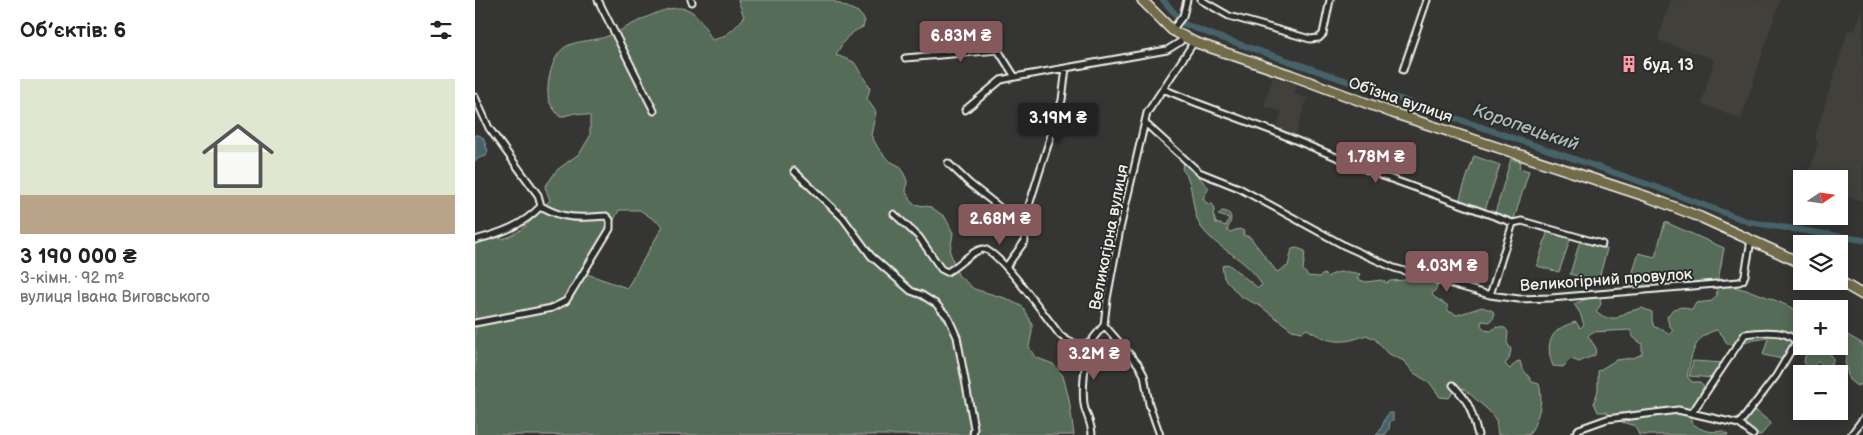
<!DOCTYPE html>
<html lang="uk">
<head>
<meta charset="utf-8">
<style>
	body { margin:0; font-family:"Balsamiq Sans",sans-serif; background:#f2f2f2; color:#222; height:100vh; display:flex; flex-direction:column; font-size:19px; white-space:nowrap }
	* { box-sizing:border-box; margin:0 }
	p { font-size:16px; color:#767676 }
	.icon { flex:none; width:28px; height:28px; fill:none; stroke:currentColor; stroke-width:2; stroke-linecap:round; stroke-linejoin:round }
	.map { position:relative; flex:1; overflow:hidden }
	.details { display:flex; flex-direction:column; background:#fff; width:475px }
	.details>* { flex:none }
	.needle { width:32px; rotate:77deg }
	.tools { position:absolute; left:1318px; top:170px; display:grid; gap:10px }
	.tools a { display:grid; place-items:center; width:55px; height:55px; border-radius:0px; background:#fff; box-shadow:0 2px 12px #0003; font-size:25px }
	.price { position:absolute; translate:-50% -42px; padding:0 11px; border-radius:5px; background:#85585c; color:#fff; font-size:16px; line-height:32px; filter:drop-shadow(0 1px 2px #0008) }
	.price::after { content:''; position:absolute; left:50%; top:30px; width:15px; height:11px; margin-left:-8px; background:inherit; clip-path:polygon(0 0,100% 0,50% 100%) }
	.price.current { background:#222; color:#fff }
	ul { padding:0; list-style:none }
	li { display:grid; align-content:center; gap:10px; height:265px; padding:0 20px }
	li+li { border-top:1px solid #e0e0e0 }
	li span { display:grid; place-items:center; height:155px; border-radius:0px; color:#555 }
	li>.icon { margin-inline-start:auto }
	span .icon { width:90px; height:90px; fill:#fffc; stroke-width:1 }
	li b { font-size:21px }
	h2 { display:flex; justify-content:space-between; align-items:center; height:60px; padding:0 20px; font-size:21px }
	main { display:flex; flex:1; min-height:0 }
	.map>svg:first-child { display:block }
	.built { fill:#43413b }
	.green { fill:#556c59; stroke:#a4aea0; fill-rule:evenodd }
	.water { fill:#47646a; stroke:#8c9c9c }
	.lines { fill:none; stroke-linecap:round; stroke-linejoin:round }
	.canal { stroke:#47646a; stroke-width:6 }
	.street-casing { stroke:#f4f1e8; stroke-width:9 }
	.primary-casing { stroke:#f4f1e8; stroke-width:12 }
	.street { stroke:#2a2d2e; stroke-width:5 }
	.primary { stroke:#726c4b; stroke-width:9 }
	.labels { text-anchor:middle; stroke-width:4; stroke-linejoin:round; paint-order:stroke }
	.poi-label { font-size:16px; font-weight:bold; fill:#f4f1e8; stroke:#2a2d2e; text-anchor:start }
	.street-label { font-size:16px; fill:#f4f1e8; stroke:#2a2d2e }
	.water-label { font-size:18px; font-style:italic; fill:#afb9b6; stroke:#2a2d2e }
</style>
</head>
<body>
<main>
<section class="details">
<h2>Об’єктів: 6<svg class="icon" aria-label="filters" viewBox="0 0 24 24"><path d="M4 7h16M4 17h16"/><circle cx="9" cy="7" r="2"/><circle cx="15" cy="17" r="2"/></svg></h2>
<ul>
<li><span style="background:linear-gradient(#dfe7d0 75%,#b9a48a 0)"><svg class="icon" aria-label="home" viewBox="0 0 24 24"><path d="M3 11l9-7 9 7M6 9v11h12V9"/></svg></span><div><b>3 190 000 ₴</b><p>3-кімн. · 92 m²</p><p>вулиця Івана Виговського</p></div></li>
</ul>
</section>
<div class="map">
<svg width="1388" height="435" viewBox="0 0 1388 435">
	<rect width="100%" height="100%" fill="#353634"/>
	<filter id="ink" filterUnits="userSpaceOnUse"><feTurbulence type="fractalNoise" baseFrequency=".02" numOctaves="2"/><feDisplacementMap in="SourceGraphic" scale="10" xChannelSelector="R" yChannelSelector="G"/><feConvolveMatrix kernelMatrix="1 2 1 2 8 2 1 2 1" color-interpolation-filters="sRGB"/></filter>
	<g filter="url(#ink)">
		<path class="built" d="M1196 0H1305L1266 119 1227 104 1239 59 1183 40Z
			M1388 8V201L1364 193V179H1332L1343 144 1340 137 1373 30 1380 31Z
			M798 77 822 84 819 94 832 98 820 136 801 130 807 111 789 106Z"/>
		<path class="green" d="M263 0H356L383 12 390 20 388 27C372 34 369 40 361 55L379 62 395 88 392 99 401 112 396 135 403 148 413 160 426 167 432 181 431 192 438 204 456 207 470 217 478 233 475 252 483 275 499 289 530 298 548 307 557 324V331L554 347 560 357 578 364 588 376 594 399 599 435H0V243L26 237 27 239C51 231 59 217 75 200L70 187 82 170 105 153 115 136V116L100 113 85 117C81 112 76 106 74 101 70 86 77 53 92 46 103 40 121 41 133 36 152 29 193 0 214 10 225 16 231 29 237 40 251 37 260 29 269 17ZM144 210H165L188 226 152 288 112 274Z
			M999 156 1025 165 1010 210 984 201Z
			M1036 159 1046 162 1044 168 1054 171 1039 219 1020 213Z
			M709 161 734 188 728 198 731 203 737 204 740 208 738 214 741 223 751 226 754 218 743 215 747 211C760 212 756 222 752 230L755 232 764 229 769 231 768 235 775 237 802 272 813 266 817 249 822 248 830 251 828 270 833 276 844 277 849 274 852 277C864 270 873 271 885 274L882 279 891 282 906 280 912 283 915 281 930 280 934 276 950 279 962 285 961 289 957 294 959 297 972 305 973 311 982 315 1007 307 1018 311 1019 317 1015 322 1007 321 1006 325 1010 330 1016 331 1021 327 1030 328 1033 332 1032 343 1036 349 1034 359 1030 364 1035 369 1041 362 1045 361C1047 371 1053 374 1057 382L1064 384C1069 402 1063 419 1054 435H1023L1021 420 1013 410 988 388 979 391 974 398 965 397 955 383 939 373 929 361 912 353 900 339 891 335C867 345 854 343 832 329L827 332 817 330 785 306 765 296 749 278 747 266 753 264 783 288 787 285C773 258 742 250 726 227 715 210 720 182 707 169Z
			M1190 222 1249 248 1243 281 1152 290 1164 253 1180 257Z
			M1073 230 1096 237 1084 272 1062 266Z
			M1105 241 1132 249 1123 282 1095 274Z
			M1251 286C1278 289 1302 301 1326 312V343L1318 340 1319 343 1307 359 1288 355 1293 338 1273 341 1268 345 1252 344 1248 336 1242 330C1218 336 1217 355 1212 376L1217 382H1225L1229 386 1217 408 1216 422C1226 431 1235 433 1248 431L1253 435H1164L1160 426 1147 422 1131 412H1123L1119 403 1123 390V371L1141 360 1158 358 1167 354V344L1159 338 1155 330 1117 332 1113 336 1121 348 1120 355 1104 362 1096 359 1088 367 1078 366C1069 343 1076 328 1101 322L1105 328 1109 325 1105 313 1099 304 1116 297 1125 298 1126 304 1121 312 1129 318H1142L1152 312 1167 308 1177 312V321L1179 327 1188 329 1194 335 1198 330 1194 325 1192 317 1198 309 1208 307 1217 310 1221 303 1237 301 1242 295 1241 288Z
			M1364 330 1388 344V383L1382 386 1374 380 1370 362 1372 355 1368 347 1364 346Z
			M1331 346H1356L1354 347 1353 352 1358 357V363L1349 366 1343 362 1336 368 1329 363 1330 356 1336 351Z
			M1218 361 1249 363 1239 378 1214 376Z
			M1279 409 1296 423 1286 435H1282L1268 422Z"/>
		<path class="water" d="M0 135H4L8 138 13 151 11 156 4 158 0 161Z
			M914 413H918V420L915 422 914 429 910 435H901C908 430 908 419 914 413Z"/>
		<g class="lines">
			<path class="canal" d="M688 0 702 16
				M709 24 738 35 1175 185 1274 222 1388 240"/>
			<g class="street-casing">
				<path id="street" d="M123 0 179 111
					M216 0 217 2
					M726 0 754 16 835 39 844 38 848 34 855 0
					M697 30 708 16 712 0
					M430 58 523 50 540 77
					M928 70 952 0
					M688 89 722 103 803 133 905 175 1038 223 1047 221 1127 244
					M0 97 14 128 63 195 66 206C47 226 26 233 0 240
					M490 110 526 80 540 77 692 50 705 42 708 37
					M670 123 724 172 764 188 870 246 919 268 1015 295 1044 299 1076 298 1264 282 1268 280 1270 275 1276 240
					M473 163 494 183 548 226 550 241 531 267
					M319 171 368 218 396 256 436 291 447 295 461 304 473 317 482 337 499 428 498 435
					M419 214 444 237 466 269 472 272C483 267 497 250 508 249 523 249 574 321 585 335 595 344 602 345 615 343
					M551 215 587 100 591 68
					M1015 295 1038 223
					M0 323 77 308 91 301 135 229V220L131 216C104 218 90 220 66 206
					M978 385C996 404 996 410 1003 435
					M1217 413 1270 334C1284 332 1313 329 1321 342L1301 376 1264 424
					M617 435C617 426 613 418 610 409 606 394 610 358 615 344 618 337 625 331 629 325
					M685 435 674 404 669 375 663 364 629 325 632 299 645 229 672 113 719 42
					M1099 435 1104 429 1132 419 1203 410 1264 424 1278 435
					M1376 435 1388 419"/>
			</g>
			<g class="primary-casing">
				<path id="primary" d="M667 0 697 30 719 42 816 75 918 113 1173 197 1225 217 1326 263
					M1364 281 1388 295"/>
			</g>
			<use href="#street" class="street"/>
			<use href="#primary" class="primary"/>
		</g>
	</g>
	<defs>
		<g id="building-bare" transform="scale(1.35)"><path d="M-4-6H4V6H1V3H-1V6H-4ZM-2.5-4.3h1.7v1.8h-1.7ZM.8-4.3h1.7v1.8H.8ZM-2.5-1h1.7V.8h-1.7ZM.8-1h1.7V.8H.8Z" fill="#ff9aa2" stroke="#2a2d2e" stroke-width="2.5" paint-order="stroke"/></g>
	</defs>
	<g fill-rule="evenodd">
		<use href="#building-bare" x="1154" y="64"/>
	</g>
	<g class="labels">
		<g class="poi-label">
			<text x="1168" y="70">буд. 13</text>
		</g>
		<g class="street-label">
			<text transform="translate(926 99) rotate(19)" y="6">Обʼїзна вулиця</text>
			<text transform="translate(633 237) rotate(-79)" y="6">Великогірна вулиця</text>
			<text transform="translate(1131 279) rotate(-4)" y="6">Великогірний провулок</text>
		</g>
		<g class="water-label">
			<text transform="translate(1051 127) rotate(19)" y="6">Коропецький</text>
		</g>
	</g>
</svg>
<div class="tools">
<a><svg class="needle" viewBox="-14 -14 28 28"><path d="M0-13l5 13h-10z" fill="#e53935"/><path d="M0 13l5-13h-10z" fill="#767676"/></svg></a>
<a><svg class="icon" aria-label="layers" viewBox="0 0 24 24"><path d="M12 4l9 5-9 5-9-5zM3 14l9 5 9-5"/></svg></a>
<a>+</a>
<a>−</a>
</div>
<b class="price" style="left:486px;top:63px">6.83M ₴</b>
<b class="price current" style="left:583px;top:145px">3.19M ₴</b>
<b class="price" style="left:901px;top:184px">1.78M ₴</b>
<b class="price" style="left:525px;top:246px">2.68M ₴</b>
<b class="price" style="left:972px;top:293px">4.03M ₴</b>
<b class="price" style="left:619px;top:381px">3.2M ₴</b>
</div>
</main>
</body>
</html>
